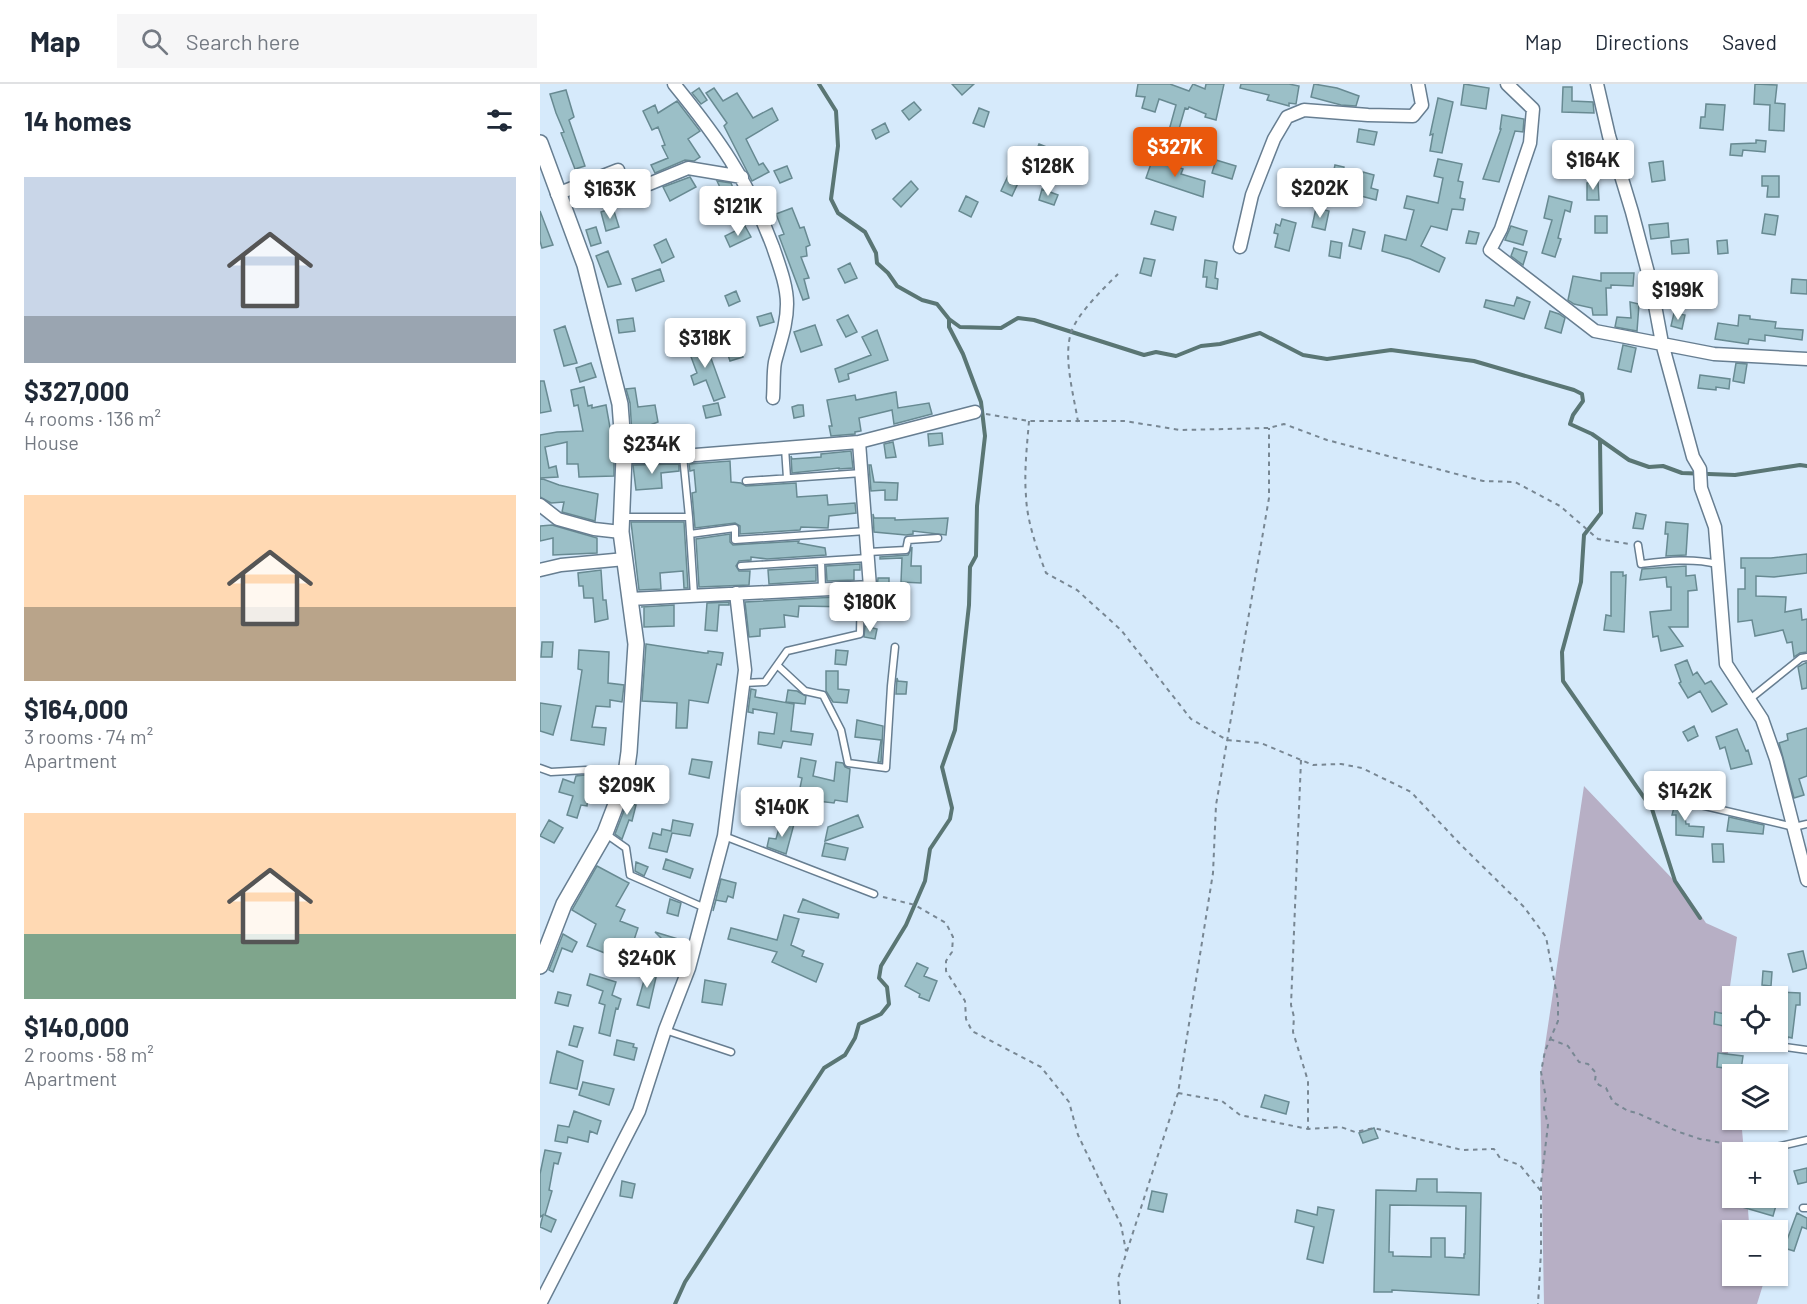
<!DOCTYPE html>
<html lang="en">
<head>
<meta charset="utf-8">
<style>
	body { margin:0; font-family:Barlow,sans-serif; background:#f6f6f7; color:#1f2937; height:100vh; display:flex; flex-direction:column; font-size:22px; white-space:nowrap }
	* { box-sizing:border-box; margin:0 }
	p { font-size:20px; color:#747a83 }
	.icon { flex:none; width:33px; height:33px; fill:none; stroke:currentColor; stroke-width:2; stroke-linecap:round; stroke-linejoin:round }
	.map { position:relative; flex:1; overflow:hidden }
	.side { display:flex; flex-direction:column; background:#fff; width:540px }
	.side>* { flex:none }
	.fabs { position:absolute; left:1182px; top:902px; display:grid; gap:12px }
	.fabs a { display:grid; place-items:center; width:66px; height:66px; border-radius:0px; background:#fff; box-shadow:0 2px 4px #0004; font-size:30px }
	.price { position:absolute; translate:-50% -51px; padding:0 14px; border-radius:6px; background:#fff; color:#222; font-size:20px; line-height:39px; filter:drop-shadow(0 2px 3px #0008) }
	.price::after { content:''; position:absolute; left:50%; top:36px; width:18px; height:14px; margin-left:-9px; background:inherit; clip-path:polygon(0 0,100% 0,50% 100%) }
	.price.selected { background:#ea580c; color:#fff }
	ul { padding:0; list-style:none }
	li { display:grid; align-content:center; gap:12px; height:318px; padding:0 24px }
	li span { display:grid; place-items:center; height:186px; border-radius:0px; color:#555 }
	li>.icon { margin-inline-start:auto }
	span .icon { width:108px; height:108px; fill:#fffc; stroke-width:1 }
	li b { font-size:26px }
	h2 { display:flex; justify-content:space-between; align-items:center; height:72px; padding:0 24px; font-size:26px }
	header { display:flex; align-items:center; gap:36px; box-sizing:border-box; height:84px; padding:0 30px; background:#fff; border-bottom:2px solid #e0e1e3 }
	header strong { font-size:28px }
	nav { display:flex; gap:33px; margin-inline-start:auto; font-size:21px }
	.search { width:420px; height:54px; background:#f6f6f7; display:flex; align-items:center; gap:15px; box-sizing:border-box; padding:0 21px; border-radius:0px; color:#747a83; font-size:22px }
	main { display:flex; flex:1; min-height:0 }
	.map>svg:first-child { display:block }
	.green { fill:#b7afc5 }
	.lines { fill:none; stroke-linecap:round; stroke-linejoin:round }
	.stream { stroke:#5a7674; stroke-width:4 }
	.building { fill:#9bbfc7; stroke:#688a92; stroke-width:1.5; fill-rule:evenodd }
	.service-casing { stroke:#677e91; stroke-width:9 }
	.minor-casing { stroke:#677e91; stroke-width:15 }
	.tertiary-casing { stroke:#677e91; stroke-width:18 }
	.path { stroke:#788793; stroke-width:2; stroke-dasharray:4.5 4.5; stroke-linecap:butt }
	.service { stroke:#fff; stroke-width:6 }
	.minor { stroke:#fff; stroke-width:12 }
	.tertiary { stroke:#fff; stroke-width:15 }
</style>
</head>
<body>
<header>
<strong>Map</strong>
<div class="search"><svg class="icon" aria-label="search" viewBox="0 0 24 24"><circle cx="10" cy="10" r="6"/><path d="M15 15l6 6"/></svg>Search here</div>
<nav><a>Map</a><a>Directions</a><a>Saved</a></nav>
</header>
<main>
<section class="side">
<h2>14 homes<svg class="icon" aria-label="filters" viewBox="0 0 24 24"><path d="M4 7h16M4 17h16"/><circle cx="9" cy="7" r="2"/><circle cx="15" cy="17" r="2"/></svg></h2>
<ul>
<li><span style="background:linear-gradient(#c9d6e8 75%,#9aa5b1 0)"><svg class="icon" aria-label="home" viewBox="0 0 24 24"><path d="M3 11l9-7 9 7M6 9v11h12V9"/></svg></span><div><b>$327,000</b><p>4 rooms · 136 m²</p><p>House</p></div></li>
<li><span style="background:linear-gradient(#ffd9b3 60%,#b9a48a 0)"><svg class="icon" aria-label="home" viewBox="0 0 24 24"><path d="M3 11l9-7 9 7M6 9v11h12V9"/></svg></span><div><b>$164,000</b><p>3 rooms · 74 m²</p><p>Apartment</p></div></li>
<li><span style="background:linear-gradient(#ffd9b3 65%,#7fa58c 0)"><svg class="icon" aria-label="home" viewBox="0 0 24 24"><path d="M3 11l9-7 9 7M6 9v11h12V9"/></svg></span><div><b>$140,000</b><p>2 rooms · 58 m²</p><p>Apartment</p></div></li>
</ul>
</section>
<div class="map">
<svg width="1267" height="1220" viewBox="0 0 1267 1220">
	<rect width="100%" height="100%" fill="#d6eafb"/>
	<path class="green" d="M1044 702 1144 807 1166 839 1197 853 1183 952 1190 957 1184 990 1192 995V1035H1201L1204 1068H1192V1113H1207L1209 1139 1218 1146H1192V1191H1226L1217 1220H1004L1000 995Z"/>
	<g class="lines">
		<path class="stream" d="M279 0 296 27 298 62 291 115 298 129 325 148 336 169 337 179 348 189 357 202 382 216 397 220 409 235 420 243 461 244 478 234 494 236 604 271 616 268 636 272 661 262 680 260 720 249 763 271 787 275 851 266 934 277 1034 306 1042 310 1043 317 1033 331 1030 340 1052 350 1089 376 1109 383 1123 382 1142 389 1195 391 1260 381 1267 382
			M1060 356 1061 429 1044 451 1041 498 1022 568 1023 597 1112 725 1135 797 1160 834
			M135 1220 145 1198 284 984 305 971 315 954 319 940 341 930 349 920 347 903 339 894 341 882 366 841 385 797 390 765 410 735 412 724 402 683 415 646 429 521 430 483 436 472 437 422 445 352 441 318 423 270 409 243V235"/>
	</g>
	<path class="building" d="M412 0H434L422 11Z
		M598 0H630L649 7 653 0 665 5 666 0H684L676 36 665 33 666 30 649 23 648 25 645 24 637 52 628 50 636 21 619 15 615 28 602 24 605 13 596 12Z
		M701 0H749L759 2 756 20 749 19V22L727 16 729 11 700 4Z
		M774 0 797 4 819 12 816 22 801 21 771 13Z
		M924 0 949 4 946 25 921 21Z
		M1215 0 1237 1 1235 19 1245 20 1244 47 1229 46 1230 21 1214 20Z
		M1023 3H1032V17L1053 18 1054 29 1022 28Z
		M159 4 167 16 161 20 152 9Z
		M174 4 183 17 197 9 213 34 232 24 238 36 206 55 219 81 223 79 229 88 212 97 184 42 187 39 166 9Z
		M26 6 34 33 29 36 45 82 35 85 21 49 24 48 16 29 10 10Z
		M898 14 913 18 902 69 890 67 893 50 890 51Z
		M137 17 160 47 148 55 160 73 154 77 145 76 115 89 111 81 128 74 122 62 125 61 118 43 112 46 103 27 115 21 118 29Z
		M374 18 381 26 369 36 362 27Z
		M1166 20 1185 21 1183 46 1160 44 1161 33H1165Z
		M439 24 449 28 444 43 433 39Z
		M962 31 984 35 983 48 975 47 959 98 943 95 961 45H960Z
		M345 39 349 48 336 55 332 46Z
		M819 45 837 48 834 61 817 58Z
		M1216 56 1226 57 1225 68 1203 66 1202 72 1190 71 1191 60 1216 59Z
		M499 60 509 64 503 82 492 77Z
		M1051 66 1065 68 1064 78 1049 76Z
		M1037 71 1048 73 1046 90 1034 88Z
		M613 74 643 85 641 90 665 97 663 113 606 94Z
		M898 75 922 80 918 97 923 98 920 114 925 115 923 126 912 125 907 146 891 142 881 162 905 174 899 188 870 175 842 167 845 151 866 156 874 126 864 124 867 112 898 119 903 94 894 92Z
		M676 76 696 82 692 95 672 89Z
		M1123 77 1125 96 1112 98 1109 79Z
		M795 81 804 83 799 105 787 102 790 89 793 90Z
		M247 82 252 94 240 99 234 87Z
		M823 88 834 91 831 104 838 106 836 116 817 111Z
		M468 92 479 97 472 112 461 107Z
		M1222 92H1239V113H1227L1228 102H1222Z
		M150 93 156 103 130 117 123 103Z
		M177 97 191 99 195 109 185 114Z
		M371 97 378 105 361 123 353 115Z
		M1058 98 1059 116H1047V99Z
		M502 105 518 111 514 121 499 116Z
		M426 112 438 118 431 133 419 127Z
		M1009 112 1032 118 1030 128 1025 126 1018 154 1021 155 1015 173 1002 169 1012 136 1004 134Z
		M73 124 79 143 66 147 61 128Z
		M252 124 260 144 264 143 270 161 266 163 267 172 261 173 269 194 264 195 269 214 263 216 239 152 244 150 236 130Z
		M776 124 789 127 785 146 772 143Z
		M0 127 13 161 2 164 0 157Z
		M615 127 636 133 633 146 611 140Z
		M1225 130 1238 132 1235 151 1222 149Z
		M1055 132H1067V149H1055Z
		M742 135 756 139 749 167 735 163 738 150 734 149 736 140 740 142Z
		M1128 139 1129 153 1111 155 1109 141Z
		M205 142 211 153 190 163 185 152Z
		M971 142 987 147 983 161 965 156Z
		M56 143 61 159 51 162 46 146Z
		M813 145 825 148 821 165 809 162Z
		M929 147 939 149 936 160 926 159Z
		M126 155 134 173 122 179 114 161Z
		M1148 155 1149 169 1132 170 1131 157Z
		M1187 156 1188 169 1178 170 1177 157Z
		M791 157 802 159 800 174 789 172Z
		M974 164 987 168 983 181 971 172Z
		M68 167 81 200 68 203 56 172Z
		M604 174 615 176 611 192 600 189Z
		M665 176 677 178 675 194 678 195 677 205 666 203 667 193H663Z
		M310 179 317 194 305 199 298 185Z
		M120 185 124 197 96 207 92 195Z
		M1126 188H1147V209H1131V198H1126Z
		M1061 189H1094L1093 202 1071 201V204H1066L1067 231H1053L1052 224 1034 220 1028 216 1033 192 1061 197Z
		M1252 195 1267 196V210L1251 209Z
		M196 207 200 217 189 222 185 212Z
		M977 213 990 218 984 235 944 223 946 216 974 222Z
		M1090 218 1099 220 1097 247 1075 243 1077 233 1091 234Z
		M1010 227 1019 230 1025 234 1021 249 1005 244Z
		M231 229 234 238 220 242 217 233Z
		M1134 229 1145 231 1142 245 1131 242Z
		M308 231 317 248 306 253 297 236Z
		M1199 231 1210 232V235L1236 238 1235 244 1263 246 1262 256 1225 251V257L1209 255 1208 260 1175 255 1178 239 1198 242Z
		M93 234 95 247 79 249 77 236Z
		M275 241 282 261 261 268 254 248Z
		M25 242 37 279 24 282 14 246Z
		M337 246 348 276 308 290 309 295 299 298 295 285 331 271 322 253Z
		M164 255 185 313 174 317 166 296 154 301 151 292 157 289 147 262Z
		M1083 261 1096 264 1091 288 1078 285Z
		M200 264 203 273 190 277 187 268Z
		M51 279 56 293 40 298 36 284Z
		M1196 279 1207 280 1204 299 1193 297Z
		M1160 291 1190 295 1189 305 1176 303V306L1158 304Z
		M0 297H4L11 327 0 329Z
		M44 303 48 322 52 321V324L66 321 74 366V392L39 393 38 380H27V358L5 363 9 384 16 382 18 393 0 394V351L17 348 43 347 38 321 34 322 31 306Z
		M95 304 98 323 115 321 118 338 110 341 113 364 93 365 90 319 86 305Z
		M356 308 358 324 389 319 392 330 354 340 352 326 319 334 321 347 315 348V350L291 352 289 342H292L287 316 315 311 316 316Z
		M178 319 181 331 166 334 163 322Z
		M258 321H263L264 332 254 334 252 323Z
		M402 349 403 360 389 362 388 350Z
		M353 358 356 373 346 374 344 360Z
		M311 367 313 384 299 385V384L252 389 251 372 252 375 281 373V370Z
		M190 377 191 398 201 399 206 402 256 399 257 413 287 411 288 421 315 419 316 429 289 432 288 444 261 443 260 446 200 450V442L195 439 155 444 152 409 156 408 154 386 150 387 149 380Z
		M139 380V387L121 389 122 404 96 406 93 381Z
		M329 381H331L334 398 358 399 357 416H345V406L331 407Z
		M0 394 19 401 58 410 55 437 22 428 24 418 11 419 0 413Z
		M1096 429 1106 431 1103 445 1093 444Z
		M333 430 334 434H355V436L408 434 406 451 373 447V450L366 451 334 448Z
		M91 438H144L148 504H144L143 487 120 489 121 505 99 506Z
		M1126 438 1148 440 1146 471 1126 472 1128 450H1125Z
		M12 441 57 454V469L13 471V454L0 457V442Z
		M190 450V458L193 461 259 457 258 459 285 464 286 471 227 475 211 473V476L199 477 196 482 199 487H210L209 501 159 503 156 455Z
		M372 463 371 482H381V499L361 498 362 474 340 475V473L368 471Z
		M1267 470V489L1234 493 1216 492V512L1246 513 1245 528 1261 525 1262 536 1267 535V568L1260 569 1254 573 1252 558 1247 559 1243 546 1215 552 1212 536 1198 538V505H1205V484H1201V474H1231Z
		M320 480V486H314V496L287 497 286 482Z
		M1146 482V492L1155 491 1157 506 1148 507V543H1129L1143 562 1121 567 1118 552 1113 553 1110 528 1131 526V503H1127L1126 493 1100 496 1102 485Z
		M276 483V497L229 500 228 486Z
		M61 486 63 516H66L68 535 55 538 53 514H44L43 502H39L38 489Z
		M1071 488H1083V492L1086 491 1084 548 1064 546 1066 531 1071 532Z
		M338 494H349V506H337Z
		M314 512 313 523 259 522 258 533 244 531 245 543 220 545V552L209 553 205 518Z
		M189 518V521H179L177 547 165 546 167 519Z
		M134 521V542L104 543V523H101Z
		M325 542 337 545 335 555 324 553Z
		M2 558H13L12 573H1Z
		M106 560 165 569H168V567L183 569 181 581 177 580 168 619 149 616 147 644H136L137 619 102 617Z
		M39 566 69 568 68 599 84 601 82 618 70 616V623L56 622 52 643 66 644 64 661 31 656 42 586 38 585Z
		M296 566 308 567 306 581 295 580Z
		M1147 576 1153 591 1157 588 1165 600 1171 597 1187 620 1172 628 1160 607 1148 614 1139 599 1141 598 1135 581Z
		M1267 578V604L1262 605 1258 583Z
		M286 587H298V605L309 606 307 619 293 618 286 607Z
		M357 594 358 597 367 598 366 610H356Z
		M211 605 216 606 215 613 254 620 251 647 273 650 271 661 243 657 241 664 218 660 219 648 234 650 237 629 213 625V629L208 628Z
		M248 606 257 607 266 612 265 620 246 618Z
		M0 619 21 622 13 651 0 647Z
		M317 636 343 642 341 678H338L341 656 315 653Z
		M1154 642 1158 652 1148 657 1143 648Z
		M1267 644V692L1259 695 1264 711 1254 714 1239 659 1248 656 1247 650Z
		M1197 645 1206 667 1208 666 1212 680 1191 685 1185 663 1180 665 1176 653Z
		M261 674 276 677 273 692 294 697 296 678 303 679 305 683 310 685 307 718 295 716 294 719 277 717 275 727 256 724 262 694 258 693Z
		M152 675 172 678 169 694 149 690Z
		M45 691 56 694 53 701 49 700 47 722 41 721 37 734 27 731 33 712 19 708 23 695 34 699 36 692Z
		M1162 694 1179 698 1177 708 1160 705Z
		M95 698 96 699 91 720 96 721 92 737 89 736 82 755 75 750Z
		M1137 712H1142L1146 740H1149V742L1164 743 1163 753 1136 751V731H1132Z
		M318 731 323 743 285 757 288 743Z
		M1189 733 1224 741 1223 750 1187 747Z
		M9 736 23 744 14 759 0 752Z
		M133 736 153 740 150 752 132 749 127 768 109 764 113 749 121 751 122 745 131 747Z
		M241 737 254 740 246 770 227 763 229 754 236 755Z
		M285 759 308 764 305 776 282 772Z
		M1172 760H1183L1184 778H1173Z
		M126 775 153 785 150 794 123 785Z
		M96 778 108 783 104 792 95 787Z
		M57 782 89 799 76 822 85 826 80 837 98 844 93 859 120 868 117 878 92 870 90 873 86 872 84 879 74 876 75 873 47 862 56 840 32 826Z
		M181 795 196 799 193 814 188 812 186 818 176 816 173 827Z
		M130 815 141 819 138 832 127 829Z
		M263 815 299 830 298 834 258 828Z
		M244 831 259 835 251 861 264 867 262 872 283 880 276 898 232 878 237 868 188 855 191 844 237 856Z
		M115 848 138 855 134 867Z
		M23 850 37 858 32 868 22 864 13 888 9 886Z
		M1263 867 1267 884 1253 888 1248 870Z
		M377 879 388 884 384 892 397 897 389 917 379 913 380 910 365 902Z
		M107 886 117 889 109 924 97 921Z
		M1223 887 1232 888 1231 902 1222 901Z
		M50 890 76 898 72 911 81 915 78 925 76 924 70 952 59 949 65 921 59 919 63 907 47 901Z
		M165 896 186 900 182 921 162 918Z
		M18 908 31 911 28 922 15 919Z
		M1239 908 1260 909V921H1256L1252 954 1248 953 1247 958 1238 957 1242 921 1238 920Z
		M1175 928 1191 931 1189 943 1174 940Z
		M34 942 43 944 37 963 29 961Z
		M77 956 94 960 93 963 97 964 94 976 74 971Z
		M17 967 43 977 37 1005 10 999Z
		M1178 969 1203 972 1201 986 1177 983Z
		M43 998 74 1005 69 1021 39 1011Z
		M725 1011 749 1018 746 1030 721 1023Z
		M34 1027 61 1037 57 1050 50 1047 48 1058 28 1053 27 1059 15 1057 18 1041 29 1043Z
		M834 1044 838 1054 823 1059 819 1049Z
		M5 1066 21 1069 18 1080 14 1079 9 1106 12 1107 5 1131 16 1136 11 1148 0 1143 3 1131 0 1133V1090Z
		M1267 1084V1098L1258 1100 1254 1087Z
		M877 1095H897V1108L941 1109 939 1211 852 1206V1208H834L836 1106 876 1107ZM850 1121 926 1122 925 1170H924V1174L905 1173V1154H891V1173L853 1172V1168H849Z
		M82 1097 95 1100 92 1114 80 1112Z
		M612 1107 627 1110 623 1128 608 1125Z
		M1203 1113H1220L1237 1118 1233 1132 1202 1123Z
		M778 1123 794 1126 783 1179 767 1175 774 1143 755 1138 757 1126 777 1131Z
		M1257 1129 1267 1134V1145L1262 1143 1254 1167 1244 1164Z"/>
	<g class="lines">
		<g class="service-casing">
			<path id="service" d="M245 364 247 394
				M143 372 149 433
				M206 397 322 389
				M82 433H149L154 511
				M150 450 195 444V456L326 447
				M1098 461 1101 480C1127 477 1152 474 1177 480
				M328 468 366 466 368 456 398 454
				M281 477 282 505
				M201 482 328 474
				M237 581 265 607 283 611 301 646 308 679 346 684 351 602 355 563
				M204 599 225 598 247 567 320 550 321 503
				M1210 615 1261 574 1267 573
				M0 684 11 688 46 686 84 696
				M1152 719 1254 743 1267 740
				M66 750 86 764 90 791 165 824
				M184 752 334 810
				M125 946 191 968
				M1187 955 1192 956
				M1201 957 1267 966
				M1223 1066 1267 1056
				M1263 1124H1267"/>
		</g>
		<g class="minor-casing">
			<path id="minor" d="M134 0C178 54 208 96 233 163 239 181 247 201 247 220 247 241 240 258 235 278 233 289 234 302 233 314
				M967 0 993 25 990 59 961 145 950 166 1055 247 1174 270 1267 275
				M1057 0 1069 52 1092 128 1111 200 1122 259 1153 373 1160 385 1161 404 1175 443 1186 580 1222 635 1236 675 1267 796
				M17 110 78 86 82 102 109 100 148 84 202 93
				M700 163 712 111 734 55 747 33 764 26 828 31 873 32 882 21 878 0
				M84 373 143 372 319 358 435 328
				M0 421 18 435 54 445 81 448
				M0 486 21 481 85 475
				M90 515 330 503 319 358
				M0 1220 99 1027 125 946 149 884 184 752 205 586 196 509"/>
		</g>
		<g class="tertiary-casing">
			<path id="tertiary" d="M0 59 45 181 80 320 84 373 81 448 96 560 89 668 85 697 65 749 24 820 0 882"/>
		</g>
		<path class="path" d="M446 330 489 337H585L640 346 729 344 744 340 787 356 943 397 975 398 1020 422 1058 455 1090 460
			M489 337C487 362 484 387 486 412 487 438 497 465 506 489L537 506 581 546 651 635 687 656 721 659 773 681 801 680 822 684 871 708 921 761 984 823 1006 853 1018 917V937L1005 967 1001 988 1006 1014 1004 1024 1008 1041 1001 1099V1168L998 1220
			M538 338C534 312 523 274 531 249 536 231 564 204 578 190
			M761 676 751 921 754 933 753 948 768 997V1045
			M343 813 375 821 406 839 413 853 412 868 406 877V887L425 917 426 935 432 947 501 983 529 1018 538 1051 581 1141 586 1167
			M1010 955 1028 962 1039 978 1048 980 1056 989 1055 997 1059 1001 1066 1004 1073 1018 1088 1027 1097 1029 1139 1048 1160 1055 1216 1065
			M638 1009 682 1017 700 1031 768 1045 801 1043 815 1048 834 1044 922 1066 954 1065 960 1074 980 1081 1001 1107
			M580 1220 578 1195 638 1009 673 789 676 721 729 414V344"/>
		<use href="#service" class="service"/>
		<use href="#minor" class="minor"/>
		<use href="#tertiary" class="tertiary"/>
	</g>
</svg>
<div class="fabs">
<a><svg class="icon" aria-label="locate" viewBox="0 0 24 24"><circle cx="12" cy="12" r="6"/><path d="M12 2v4M12 18v4M2 12h4M18 12h4"/></svg></a>
<a><svg class="icon" aria-label="layers" viewBox="0 0 24 24"><path d="M12 4l9 5-9 5-9-5zM3 14l9 5 9-5"/></svg></a>
<a>+</a>
<a>−</a>
</div>
<b class="price selected" style="left:635px;top:94px">$327K</b>
<b class="price" style="left:1053px;top:107px">$164K</b>
<b class="price" style="left:508px;top:113px">$128K</b>
<b class="price" style="left:780px;top:135px">$202K</b>
<b class="price" style="left:70px;top:136px">$163K</b>
<b class="price" style="left:198px;top:153px">$121K</b>
<b class="price" style="left:1138px;top:237px">$199K</b>
<b class="price" style="left:165px;top:285px">$318K</b>
<b class="price" style="left:112px;top:391px">$234K</b>
<b class="price" style="left:330px;top:549px">$180K</b>
<b class="price" style="left:87px;top:732px">$209K</b>
<b class="price" style="left:1145px;top:738px">$142K</b>
<b class="price" style="left:242px;top:754px">$140K</b>
<b class="price" style="left:107px;top:905px">$240K</b>
</div>
</main>
</body>
</html>
